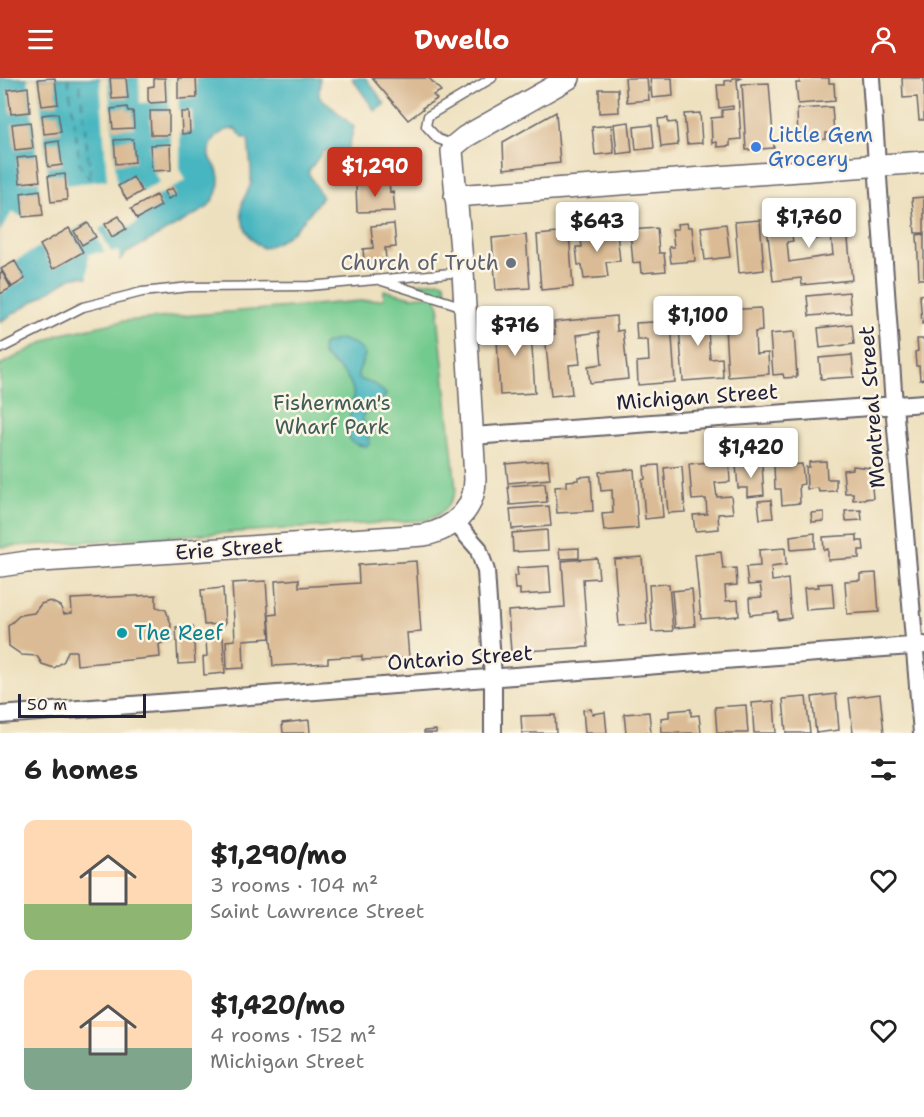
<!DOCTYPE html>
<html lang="en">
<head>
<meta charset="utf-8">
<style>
	body { margin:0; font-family:"Shantell Sans",sans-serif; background:#f2f2f2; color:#222; height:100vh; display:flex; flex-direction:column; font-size:22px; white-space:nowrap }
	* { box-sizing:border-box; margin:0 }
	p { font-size:20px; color:#767676 }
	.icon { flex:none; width:33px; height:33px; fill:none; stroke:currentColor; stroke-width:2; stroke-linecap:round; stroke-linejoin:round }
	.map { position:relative; height:655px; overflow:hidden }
	.details { display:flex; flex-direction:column; background:#fff; flex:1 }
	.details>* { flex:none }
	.scale { position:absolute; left:18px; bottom:15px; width:128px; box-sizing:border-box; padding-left:6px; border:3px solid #22223b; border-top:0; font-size:16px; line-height:21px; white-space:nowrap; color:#22223b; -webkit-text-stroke:4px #fcf5e5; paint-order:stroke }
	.price { position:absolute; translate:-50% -51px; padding:0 14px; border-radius:6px; background:#fff; color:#222; font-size:20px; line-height:39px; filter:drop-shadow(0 2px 3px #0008) }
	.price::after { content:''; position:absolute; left:50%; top:36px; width:18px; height:14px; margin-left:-9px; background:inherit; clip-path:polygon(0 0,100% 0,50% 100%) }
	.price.on { background:#c8321e; color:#fff }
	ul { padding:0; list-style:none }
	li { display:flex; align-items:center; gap:18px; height:150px; padding:0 24px }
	li span { display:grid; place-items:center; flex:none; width:168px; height:120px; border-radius:12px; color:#555 }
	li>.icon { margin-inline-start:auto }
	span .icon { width:72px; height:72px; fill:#fffc; stroke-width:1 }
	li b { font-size:26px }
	h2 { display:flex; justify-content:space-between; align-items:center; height:72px; padding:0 24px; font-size:26px }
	header { display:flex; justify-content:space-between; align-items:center; height:78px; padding:0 24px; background:#c8321e; color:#fff; font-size:27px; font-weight:700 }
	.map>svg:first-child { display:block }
	.green { fill:#73ca8f; stroke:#4a7665; stroke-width:1.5 }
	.water { fill:#47b6c0; stroke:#346c7e; stroke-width:1.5 }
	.pier { fill:#ede0be }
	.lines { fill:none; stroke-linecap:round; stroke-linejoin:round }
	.ferry { stroke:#315d70; stroke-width:1.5; stroke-dasharray:8 6; stroke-linecap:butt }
	.building { fill:#dabb95; fill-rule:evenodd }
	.service-casing { stroke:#696469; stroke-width:11 }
	.minor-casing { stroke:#696469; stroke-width:20 }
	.tertiary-casing { stroke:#696469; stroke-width:24 }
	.service { stroke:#fff; stroke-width:8 }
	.minor { stroke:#fff; stroke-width:16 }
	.tertiary { stroke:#fff; stroke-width:21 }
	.shop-dot { fill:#3f7fe0; stroke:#fcf5e5; stroke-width:2 }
	.worship-dot { fill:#6b7280; stroke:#fcf5e5; stroke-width:2 }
	.culture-dot { fill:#0f9aa8; stroke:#fcf5e5; stroke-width:2 }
	.labels { text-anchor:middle; stroke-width:5; stroke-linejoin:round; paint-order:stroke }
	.shop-label { font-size:21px; fill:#366cbe; stroke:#fcf5e5; text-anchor:start }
	.worship-label { font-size:21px; fill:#5b616d; stroke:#fcf5e5; text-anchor:end }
	.street-label { font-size:21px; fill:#22223b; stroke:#fcf5e5 }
	.park-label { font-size:21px; fill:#3e5d58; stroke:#fcf5e5 }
	.culture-label { font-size:21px; fill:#0d838f; stroke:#fcf5e5; text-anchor:start }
</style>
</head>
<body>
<header><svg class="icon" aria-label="menu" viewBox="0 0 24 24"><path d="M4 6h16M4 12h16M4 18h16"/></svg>Dwello<svg class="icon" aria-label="person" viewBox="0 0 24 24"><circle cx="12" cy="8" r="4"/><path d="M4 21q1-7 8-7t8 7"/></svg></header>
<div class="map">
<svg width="924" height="655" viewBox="0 0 924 655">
	<rect width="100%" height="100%" fill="#fcf5e5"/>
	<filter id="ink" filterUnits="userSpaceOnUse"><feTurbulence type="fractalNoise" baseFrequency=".0167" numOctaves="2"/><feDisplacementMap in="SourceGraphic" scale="12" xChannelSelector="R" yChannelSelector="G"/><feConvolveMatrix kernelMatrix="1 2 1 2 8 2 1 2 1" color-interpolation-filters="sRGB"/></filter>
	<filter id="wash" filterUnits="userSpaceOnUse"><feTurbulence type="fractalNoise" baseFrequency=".008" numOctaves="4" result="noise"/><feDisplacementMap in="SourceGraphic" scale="24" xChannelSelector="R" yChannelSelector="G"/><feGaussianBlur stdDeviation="1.35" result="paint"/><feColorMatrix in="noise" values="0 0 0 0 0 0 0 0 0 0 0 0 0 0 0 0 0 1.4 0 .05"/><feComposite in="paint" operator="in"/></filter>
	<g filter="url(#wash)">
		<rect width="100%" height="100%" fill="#ede0be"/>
		<path class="green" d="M441 203 445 205 446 213 435 214 417 207V205Z
			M384 212 411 219 436 217 440 234 438 236 456 412C450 428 443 436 427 442L0 469V287L58 257 123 243 384 221Z"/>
		<path class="water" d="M0 0H320L319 18 354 49 348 72 323 73 308 94 322 119C305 141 291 162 263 170 248 162 239 143 242 126 244 118 250 111 251 104 252 90 249 74 248 60H243L236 51C233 51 230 51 227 52 218 54 207 69 209 78 210 82 212 82 214 86 224 102 218 117 207 130L125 176 120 182 89 200 81 198 71 200 0 244Z
			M352 0H366L385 26 375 33Z
			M340 261C351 264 359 266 365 277L358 295 359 301 374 306 386 316C383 327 368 329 362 338L370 365 367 368C331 367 357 331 353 313 350 296 334 288 323 277L322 269 324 266Z"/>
		<path class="pier" d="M28 0H38L48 97 65 96 66 107 107 102 100 0H108L117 107 132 99 142 114 159 104 154 94H152L171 92 168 0H177L179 33H192L193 53 180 54V93L186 102 132 133 138 144 127 151 120 139 99 151 111 174 119 173V186L101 199 90 203H88V176L105 174 88 144 41 171 39 169 0 192V154L12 134 23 139 21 115 40 112Z
			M139 0H167L168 23 140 25Z"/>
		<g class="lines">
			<path class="ferry" d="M68 0 80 87 91 103 79 0"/>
		</g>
		<g id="blocks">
			<path class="building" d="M55 0 58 26 42 28 38 1Z
				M110 0H126L128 20 112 21Z
				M154 0H165L166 24 150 25 148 22V9L154 8Z
				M178 0H196L197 20 178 21Z
				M372 0H429L441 13 433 17 437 21 422 30 423 31 408 42Z
				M625 0H647L649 22 627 24Z
				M650 0H672L673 18 652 20Z
				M732 0H742L737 2 741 61 730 62V68L717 69V64L712 65 711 40 722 39V32L733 31V28L719 30 717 7H725V3L732 2Z
				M799 0H829V5H834L835 23 798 26 796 5H800Z
				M902 0H924V42H919L917 19 903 20Z
				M769 5 774 70 746 72 742 6Z
				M28 9 30 34 11 36 8 12Z
				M599 11H618L619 34 599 35Z
				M127 29 128 33H133L134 50 113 51 111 31Z
				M832 29 834 55H826V61L798 62 797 31Z
				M150 33H169V57H151Z
				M181 34H189L190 55 182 56Z
				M556 34 560 85 504 91 503 64Z
				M58 35 61 54 44 56 42 37Z
				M700 35 702 65 687 66 684 36Z
				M668 40V45L676 44 678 67 661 69 658 41Z
				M30 44 33 70 15 72 12 46Z
				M629 44 632 74 617 76 614 46Z
				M611 47 614 75 595 77 592 49Z
				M652 47 654 70 636 72 634 49Z
				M133 61 135 84 116 86 114 62Z
				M59 63 62 87 48 89 46 65Z
				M170 66 171 92 152 93 150 67Z
				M37 78 40 103 20 105 17 80Z
				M65 96 67 122 51 124 48 98Z
				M133 99 142 113 127 122 118 108Z
				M389 103 390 114 393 113 395 133 357 134 356 107Z
				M172 110 176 117 168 121 164 114Z
				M40 112 43 137 23 139 21 115Z
				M156 117 161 128 137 141 131 131Z
				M924 119V155H915L912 120Z
				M804 130 805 136 822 135 823 143 846 141 852 202 802 207 801 200 773 203 767 149 781 148 780 133ZM803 151 804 157 814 155 815 161 831 158 833 177 789 184 787 164 793 163 791 153Z
				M119 138 126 151 112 159 105 146Z
				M760 142 764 192 739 195 735 144Z
				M88 145 96 159 82 167 74 153Z
				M687 145 688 149H692L695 183 671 185 669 169H674L672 151H678L677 146Z
				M394 146 396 169 385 170 386 181 364 183 363 171 373 170 371 148Z
				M726 146 730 179 705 182 701 149Z
				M69 150 83 174 53 191 40 167Z
				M657 150 659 175H664L666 193 641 195 640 184 633 185 630 152Z
				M595 152 596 157 617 155 620 183 606 184 608 199 584 201 582 187H578L576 169H582L580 154Z
				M569 154 573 209 541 212 537 157Z
				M924 156V201H919L917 157Z
				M526 157 530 210 496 212 492 160Z
				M15 183 25 201 12 209 1 191Z
				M2 194 11 210 0 216V195Z
				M849 214 851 235 809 238 807 218Z
				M924 216V245L922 246 920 217Z
				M761 230 762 253 755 254 756 276 768 275 769 296 728 299 724 232Z
				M713 233 714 251H708L710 281 722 280 723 300 683 303 678 235Z
				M616 238 617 253 623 252 628 301 590 305 588 288 602 286 599 254 577 257 580 286 569 287 572 316 551 318 545 257 555 256 554 244Z
				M530 240 535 315 500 317 496 242Z
				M671 243 675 304 638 307 637 284 649 283 648 262H637L636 245Z
				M852 246 854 266 820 270 818 250Z
				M794 254 797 299 784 300 783 296 773 297 770 256Z
				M917 261H924V301L920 302 919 288H916L915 274 918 273Z
				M852 277 854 299 821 301 819 280Z
				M548 382 550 401 508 405 506 386Z
				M720 383V387H729L730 404 715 405 717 419 731 418 733 435 718 436 719 451 695 453 693 437 707 436 706 421 692 422 689 386Z
				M754 383V387L762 386 764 417 747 419V410H738L736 387Z
				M826 383 827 401H836V413L819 414 818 410 807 411 806 389H809V384Z
				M802 386 804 406 799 407 800 425 782 427 781 411H775L774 388Z
				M659 387 663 439 645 441 642 402 645 401 644 388Z
				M682 388 685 434 668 435 664 390Z
				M853 388 870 390 873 420 853 422V415H845L843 392 853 391Z
				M634 391 638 450 604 453 602 436 613 435 612 412 601 413 599 394Z
				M591 398 593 433 557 435 555 409 567 408V403L578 402V399Z
				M545 405 547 424 510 427 508 408Z
				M771 422 773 440 760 441 758 423Z
				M549 428 551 448 512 451 510 431Z
				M861 432 862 442 846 443 845 433Z
				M824 434V443L812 444 811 435Z
				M547 452 548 472 513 474 512 455Z
				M815 455V470L791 472 790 458Z
				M857 457V463H863L864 472H859V480L828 482V471L824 472 823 459Z
				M579 470V480L560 481 559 471Z
				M785 470 786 487 771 489 772 503 788 501 791 540 778 542V534L750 537 749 520 762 519 760 506 748 507 746 489 760 488 759 472Z
				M721 474 723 491 736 490 737 507 725 508 726 523 738 522 739 538 701 541 695 477Z
				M642 479 647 546 619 548 614 481Z
				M597 480 599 500 583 501 588 569 511 574 508 533 565 529 562 483Z
				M416 483 421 554 407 555 409 580 362 582V578L328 580V585L273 588 269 537 277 536 275 503 299 501V509L359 505 358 487Z
				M549 488 551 515 520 517V511H515L514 498H518L517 490Z
				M876 495 879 534 847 536 845 503 860 502V496Z
				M266 503 270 560 243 562 244 590 227 591 226 563 235 562 232 505Z
				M832 505 834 530 806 532 804 510 819 509 818 506Z
				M669 506 673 553 652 554 649 507Z
				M223 510 225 546 204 547 201 512Z
				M692 511 695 548 675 550 672 513Z
				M156 517V529L166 532 171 546 169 563 159 566 160 579 77 587 76 573H68L64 583 54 590 42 586 37 578 22 577 9 568 8 548 20 537 34 535 41 526 50 523 60 528 64 536 72 535 71 521Z
				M193 548 195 585 178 586 176 549Z
				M223 560 225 595 204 597 203 579 207 578 206 561Z
				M836 616 839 652 816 655 812 619Z
				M880 616 884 655H853L849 620Z
				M806 619 810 655H786L783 621Z
				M774 623 776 655H754L752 625Z
				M746 627 748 655H717L715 629Z
				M591 631 592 636 605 634 607 655H585L583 632Z
				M691 631V638L699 637 701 655H662L661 640 669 639V633Z
				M649 634 651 655H626L624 636Z
				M555 637 556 655H522L521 638Z
				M309 642 310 655H283L282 645Z
				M436 652V655H424V653Z"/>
		</g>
	</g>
	<g filter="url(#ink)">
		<use href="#blocks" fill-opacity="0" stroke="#696469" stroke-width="1.5"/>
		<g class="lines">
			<g class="service-casing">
				<path id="service" d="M454 67 438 61 426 48 428 38 492 0
					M382 203 464 229
					M0 271 83 229 142 214 190 209 309 208 462 194"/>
			</g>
			<g class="minor-casing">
				<path id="minor" d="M871 0 894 327 922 655
					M473 358 924 325
					M455 444 478 470 486 493 493 600V655
					M0 637 924 567"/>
			</g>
			<g class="tertiary-casing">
				<path id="tertiary" d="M455 118 924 84
					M0 488 27 484 424 457C454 451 475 432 475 401L463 194 452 73 454 68 465 59 569 0"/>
			</g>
			<use href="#service" class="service"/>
			<use href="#minor" class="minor"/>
			<use href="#tertiary" class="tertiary"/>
		</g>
	</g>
	<circle class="shop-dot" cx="756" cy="69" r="6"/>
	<circle class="worship-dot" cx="511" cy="185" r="6"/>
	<circle class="culture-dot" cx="122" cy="555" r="6"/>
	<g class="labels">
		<g class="shop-label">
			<text x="768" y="64">Little Gem<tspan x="768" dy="24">Grocery</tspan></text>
		</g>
		<g class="worship-label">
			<text x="499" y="192">Church of Truth</text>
		</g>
		<g class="street-label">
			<text transform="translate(697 319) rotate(-4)" y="7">Michigan Street</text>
			<text transform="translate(872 329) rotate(-94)" y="7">Montreal Street</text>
			<text transform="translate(229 471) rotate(-4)" y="7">Erie Street</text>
			<text transform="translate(460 580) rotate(-4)" y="7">Ontario Street</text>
		</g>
		<g class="park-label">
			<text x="332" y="332">Fisherman's<tspan x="332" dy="24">Wharf Park</tspan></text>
		</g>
		<g class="culture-label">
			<text x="134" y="562">The Reef</text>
		</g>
	</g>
</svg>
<div class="scale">50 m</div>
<b class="price on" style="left:375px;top:120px">$1,290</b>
<b class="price" style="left:809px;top:171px">$1,760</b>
<b class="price" style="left:597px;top:175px">$643</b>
<b class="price" style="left:698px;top:269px">$1,100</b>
<b class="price" style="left:515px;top:279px">$716</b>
<b class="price" style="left:751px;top:401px">$1,420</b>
</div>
<section class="details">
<h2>6 homes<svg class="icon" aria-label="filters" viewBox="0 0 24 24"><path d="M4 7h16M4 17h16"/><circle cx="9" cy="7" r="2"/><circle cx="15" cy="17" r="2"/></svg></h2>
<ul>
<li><span style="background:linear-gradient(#ffd9b3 70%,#8fb573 0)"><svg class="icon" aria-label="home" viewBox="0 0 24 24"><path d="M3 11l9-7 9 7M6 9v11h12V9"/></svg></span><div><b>$1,290/mo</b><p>3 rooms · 104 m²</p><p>Saint Lawrence Street</p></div><svg class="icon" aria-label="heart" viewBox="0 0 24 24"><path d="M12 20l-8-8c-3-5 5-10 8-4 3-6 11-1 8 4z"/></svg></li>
<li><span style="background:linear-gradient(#ffd9b3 65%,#7fa58c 0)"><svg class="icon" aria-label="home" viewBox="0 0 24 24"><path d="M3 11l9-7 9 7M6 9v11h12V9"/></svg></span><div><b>$1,420/mo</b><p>4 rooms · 152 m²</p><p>Michigan Street</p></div><svg class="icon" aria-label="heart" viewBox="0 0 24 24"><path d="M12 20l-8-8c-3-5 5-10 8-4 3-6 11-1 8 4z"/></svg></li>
</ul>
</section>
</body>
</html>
